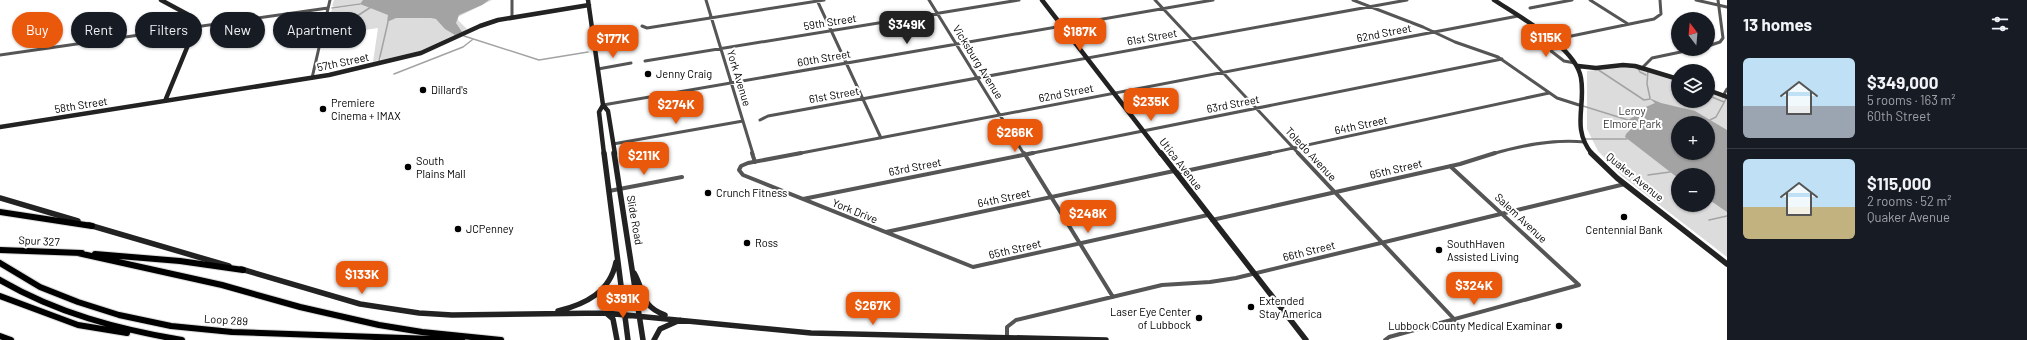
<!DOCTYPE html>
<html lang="en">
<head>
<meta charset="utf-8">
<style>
	body { margin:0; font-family:Barlow,sans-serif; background:#242831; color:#f1f3f6; height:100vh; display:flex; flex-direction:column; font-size:15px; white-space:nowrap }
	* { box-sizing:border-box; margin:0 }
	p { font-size:13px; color:#9ea1a6 }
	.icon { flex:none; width:22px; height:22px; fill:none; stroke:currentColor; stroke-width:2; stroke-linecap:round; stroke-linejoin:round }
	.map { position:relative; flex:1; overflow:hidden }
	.sheet { display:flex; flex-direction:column; background:#171b24; width:300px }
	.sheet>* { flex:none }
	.top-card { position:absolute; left:12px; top:12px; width:380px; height:36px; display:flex; gap:8px }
	.needle { width:26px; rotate:344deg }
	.controls { position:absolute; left:1671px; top:12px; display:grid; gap:8px }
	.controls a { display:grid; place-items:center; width:44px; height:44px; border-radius:50%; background:#171b24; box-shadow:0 1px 3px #0004; font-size:20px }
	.price { position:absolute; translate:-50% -34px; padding:0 9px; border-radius:8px; background:#ea580c; color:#fff; font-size:13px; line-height:26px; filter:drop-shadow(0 1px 2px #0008) }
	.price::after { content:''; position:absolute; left:50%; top:24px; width:12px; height:9px; margin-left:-6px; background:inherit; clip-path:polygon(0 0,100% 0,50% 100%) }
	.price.current { background:#222; color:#fff }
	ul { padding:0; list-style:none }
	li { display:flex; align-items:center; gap:12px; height:100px; padding:0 16px }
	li+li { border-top:1px solid #363941 }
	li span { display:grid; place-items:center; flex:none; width:112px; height:80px; border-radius:6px; color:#555 }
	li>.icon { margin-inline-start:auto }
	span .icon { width:48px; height:48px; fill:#fffc; stroke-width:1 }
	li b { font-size:17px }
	h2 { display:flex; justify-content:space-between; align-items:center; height:48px; padding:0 16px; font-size:17px }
	.tag { padding:0 14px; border-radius:18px; background:#171b24; box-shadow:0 1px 3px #0004; font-size:14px; line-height:36px }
	.tag.current { background:#ea580c; color:#fff }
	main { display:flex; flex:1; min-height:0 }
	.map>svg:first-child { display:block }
	.green { fill:#dcdcdc; fill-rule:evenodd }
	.water { fill:#a3a3a3; fill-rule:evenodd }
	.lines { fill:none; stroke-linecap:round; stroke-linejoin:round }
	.stream { stroke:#a3a3a3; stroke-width:1.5 }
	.highway-casing { stroke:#dbdbdb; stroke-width:8 }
	.street-far1 { stroke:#555; stroke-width:3 }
	.street { stroke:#555; stroke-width:4 }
	.secondary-far1 { stroke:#222; stroke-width:4.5 }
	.secondary { stroke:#222; stroke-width:5.5 }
	.highway { stroke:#000; stroke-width:6 }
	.poi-dot { fill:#000; stroke:#fff; stroke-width:1.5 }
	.labels { text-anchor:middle; stroke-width:4; stroke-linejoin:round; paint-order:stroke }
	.street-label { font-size:11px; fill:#000; stroke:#fff }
	.poi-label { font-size:11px; fill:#000; stroke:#fff; text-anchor:start }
	.park-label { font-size:11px; fill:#333; stroke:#fff }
</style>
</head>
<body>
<main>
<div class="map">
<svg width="1727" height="340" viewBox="0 0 1727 340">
	<rect width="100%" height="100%" fill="#fff"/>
	<path class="green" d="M334 0H492L458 17V20L467 29 420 51 381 60V54L378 60 373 62 378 28 330 35 371 7 325 36 332 9 359 5 361 3 335 7 332 6Z
		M1620 67H1631L1678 81V101H1708V92L1727 99V257L1622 176 1598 151 1587 129V71ZM1678 123H1708V153H1678ZM1678 175H1708V205H1678Z"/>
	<path class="water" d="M363 0H489L482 5 459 15 456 23 462 32 455 35 445 29 436 19 431 18H396L387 22 388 15 360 4Z
		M1649 98 1661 103 1695 111 1727 130V212L1708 199V175H1678V178L1625 137 1626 134 1634 126 1628 120 1635 116 1641 109 1655 103ZM1678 123H1708V153H1678Z"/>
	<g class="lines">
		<path class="stream" d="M332 8 360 4
			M464 36 539 60 588 52
			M325 37 371 7
			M379 61 388 22
			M1638 68 1640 72 1646 75
			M1597 69 1644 100 1650 99
			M1648 70 1647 84 1650 98
			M394 74 463 47 472 40
			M1714 94 1712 97 1724 102
			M1583 106 1628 120
			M1710 120 1716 117 1726 99
			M1585 139H1627
			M1648 175 1670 172
			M1709 220 1727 216"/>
		<g class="highway-casing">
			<path id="highway" d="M0 212 92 226
				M0 250 82 253
				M78 253 222 285 300 307 379 325 422 332 501 340
				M95 254 180 261 243 270
				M0 263 40 287 78 302 119 315 171 326 232 332 462 340
				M0 280C57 313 117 329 182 340
				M0 296 78 325 127 333
				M0 336 11 340"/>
		</g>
		<path class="street-far1" d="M512 0V17
			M706 0 753 154
			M817 0 881 138
			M929 0 1024 154
			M1155 0 1299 154
			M1353 0 1423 27 1455 42 1498 57 1557 98 1579 105
			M1590 0 1628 24
			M1696 0 1727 7
			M1530 8 1572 0
			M642 26 647 28 824 0
			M593 36 629 30
			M1552 40 1654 19 1661 14 1660 0
			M1708 46 1720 42 1723 38 1718 0
			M1562 48 1552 49 1551 51 1564 61 1575 63
			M0 55 328 8
			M645 61 1019 0
			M1643 67 1652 58 1695 49
			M598 69 631 63
			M312 78 330 0
			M1723 96 1727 89
			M603 105 1213 0
			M760 120 768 116 1407 0
			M613 144 743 121
			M796 154 1518 16
			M1028 154 1502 59
			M1265 154 1549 93
			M1492 154C1523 145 1553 139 1585 142"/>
		<path class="street" d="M752 153 755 162
			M801 153 748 163 741 166 739 170 743 175 973 267 1208 215
			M1024 153 1113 297
			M1298 153 1455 320
			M1176 173 1270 153
			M609 191 682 177
			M803 199 1033 153
			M1212 220 1460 164 1495 153
			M886 232 1174 171
			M1007 337V327L1016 320 1162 285 1210 282 1236 278 1625 184
			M1385 340 1389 337 1579 285 1450 166"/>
		<path class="secondary-far1" d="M161 0 187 14 194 24 193 33 165 101
			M588 0 603 105 608 111 615 154
			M1042 0 1161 154
			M1494 0C1518 16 1576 47 1581 78 1586 106 1571 128 1592 154
			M1578 66 1596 68 1623 65 1635 66 1678 79
			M1708 90 1727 97
			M603 105 599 112 604 154
			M0 127 329 75 421 53 480 26 498 20 589 5"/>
		<path class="secondary" d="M604 153 628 340
			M614 153 643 340
			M1161 153 1306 340
			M1591 153 1617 178 1727 264
			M0 198 78 221
			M89 225 229 266
			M241 269 360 304 419 313 452 315 605 313 811 333 1106 340
			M634 273C645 292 640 306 665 315
			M558 311C586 304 610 292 616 262
			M606 313 613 319 617 340
			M654 340 660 329 680 320"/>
		<use href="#highway" class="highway"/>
	</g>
	<g class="poi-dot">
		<circle cx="648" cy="74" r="4"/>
		<circle cx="423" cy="90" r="4"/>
		<circle cx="323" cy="109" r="4"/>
		<circle cx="408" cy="167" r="4"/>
		<circle cx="708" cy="193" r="4"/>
		<circle cx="1624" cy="217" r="4"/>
		<circle cx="458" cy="229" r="4"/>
		<circle cx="747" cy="243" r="4"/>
		<circle cx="1439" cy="250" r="4"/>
		<circle cx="1251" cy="307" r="4"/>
		<circle cx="1199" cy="318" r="4"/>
		<circle cx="1559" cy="326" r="4"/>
	</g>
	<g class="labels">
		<g class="street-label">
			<text transform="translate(830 22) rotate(-9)" y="4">59th Street</text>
			<text transform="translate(1384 33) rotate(-11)" y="4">62nd Street</text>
			<text transform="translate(1152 37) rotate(-10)" y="4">61st Street</text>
			<text transform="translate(824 58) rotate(-10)" y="4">60th Street</text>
			<text transform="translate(343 62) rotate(-12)" y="4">57th Street</text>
			<text transform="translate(978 62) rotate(58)" y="4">Vicksburg Avenue</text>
			<text transform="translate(739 78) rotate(73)" y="4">York Avenue</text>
			<text transform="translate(1066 93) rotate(-11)" y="4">62nd Street</text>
			<text transform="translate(834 95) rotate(-10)" y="4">61st Street</text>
			<text transform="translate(1233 104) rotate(-11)" y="4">63rd Street</text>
			<text transform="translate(81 105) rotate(-9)" y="4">58th Street</text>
			<text transform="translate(1361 125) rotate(-12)" y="4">64th Street</text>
			<text transform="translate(1311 154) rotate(47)" y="4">Toledo Avenue</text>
			<text transform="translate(1181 164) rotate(52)" y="4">Utica Avenue</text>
			<text transform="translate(915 167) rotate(-11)" y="4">63rd Street</text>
			<text transform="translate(1396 169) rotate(-13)" y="4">65th Street</text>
			<text transform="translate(1635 177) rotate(39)" y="4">Quaker Avenue</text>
			<text transform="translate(1004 198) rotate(-12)" y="4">64th Street</text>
			<text transform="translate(855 211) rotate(22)" y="4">York Drive</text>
			<text transform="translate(1521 218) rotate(43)" y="4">Salem Avenue</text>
			<text transform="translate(635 220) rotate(80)" y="4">Slide Road</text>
			<text transform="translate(39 241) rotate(3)" y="4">Spur 327</text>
			<text transform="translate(1015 249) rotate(-13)" y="4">65th Street</text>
			<text transform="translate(1309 251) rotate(-14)" y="4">66th Street</text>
			<text transform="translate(226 320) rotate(4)" y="4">Loop 289</text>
		</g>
		<g class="poi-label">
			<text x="656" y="78">Jenny Craig</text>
			<text x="431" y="94">Dillard's</text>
			<text x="331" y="107">Premiere<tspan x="331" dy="13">Cinema + IMAX</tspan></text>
			<text x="416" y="165">South<tspan x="416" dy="13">Plains Mall</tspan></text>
			<text x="716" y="197">Crunch Fitness</text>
			<text x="466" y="233">JCPenney</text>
			<text x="1624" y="234" text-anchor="middle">Centennial Bank</text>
			<text x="755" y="247">Ross</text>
			<text x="1447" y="248">SouthHaven<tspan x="1447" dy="13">Assisted Living</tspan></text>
			<text x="1259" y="305">Extended<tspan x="1259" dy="13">Stay America</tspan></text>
			<text x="1191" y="316" text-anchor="end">Laser Eye Center<tspan x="1191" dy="13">of Lubbock</tspan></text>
			<text x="1551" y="330" text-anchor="end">Lubbock County Medical Examinar</text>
		</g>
		<g class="park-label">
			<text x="1632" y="115">Leroy<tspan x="1632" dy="13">Elmore Park</tspan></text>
		</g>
	</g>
</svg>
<div class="controls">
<a><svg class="needle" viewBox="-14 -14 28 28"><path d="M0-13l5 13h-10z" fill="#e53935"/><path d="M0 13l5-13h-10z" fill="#9ea1a6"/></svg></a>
<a><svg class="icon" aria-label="layers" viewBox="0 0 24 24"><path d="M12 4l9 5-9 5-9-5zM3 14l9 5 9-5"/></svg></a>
<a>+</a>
<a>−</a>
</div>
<b class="price current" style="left:907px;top:45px">$349K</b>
<b class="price" style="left:1080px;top:52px">$187K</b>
<b class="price" style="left:1546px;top:58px">$115K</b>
<b class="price" style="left:613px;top:59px">$177K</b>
<b class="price" style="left:1151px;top:122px">$235K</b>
<b class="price" style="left:676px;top:125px">$274K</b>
<b class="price" style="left:1015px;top:153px">$266K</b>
<b class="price" style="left:644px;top:176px">$211K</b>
<b class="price" style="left:1088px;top:234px">$248K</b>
<b class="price" style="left:362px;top:295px">$133K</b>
<b class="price" style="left:1474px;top:306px">$324K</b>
<b class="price" style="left:623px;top:319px">$391K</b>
<b class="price" style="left:873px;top:326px">$267K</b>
<div class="top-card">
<a class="tag current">Buy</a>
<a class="tag">Rent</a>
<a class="tag">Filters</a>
<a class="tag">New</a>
<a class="tag">Apartment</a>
</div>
</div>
<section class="sheet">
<h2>13 homes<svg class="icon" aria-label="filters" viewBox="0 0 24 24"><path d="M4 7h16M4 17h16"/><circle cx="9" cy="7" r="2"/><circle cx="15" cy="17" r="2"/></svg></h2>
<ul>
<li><span style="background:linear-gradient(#bfe0f5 60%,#9aa5b1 0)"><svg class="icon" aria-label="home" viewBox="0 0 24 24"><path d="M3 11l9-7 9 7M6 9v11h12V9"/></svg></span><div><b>$349,000</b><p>5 rooms · 163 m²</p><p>60th Street</p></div></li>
<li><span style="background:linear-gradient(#bfe0f5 60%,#c2b280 0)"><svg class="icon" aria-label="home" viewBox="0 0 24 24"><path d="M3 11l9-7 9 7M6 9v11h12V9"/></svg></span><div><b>$115,000</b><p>2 rooms · 52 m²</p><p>Quaker Avenue</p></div></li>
</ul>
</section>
</main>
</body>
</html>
